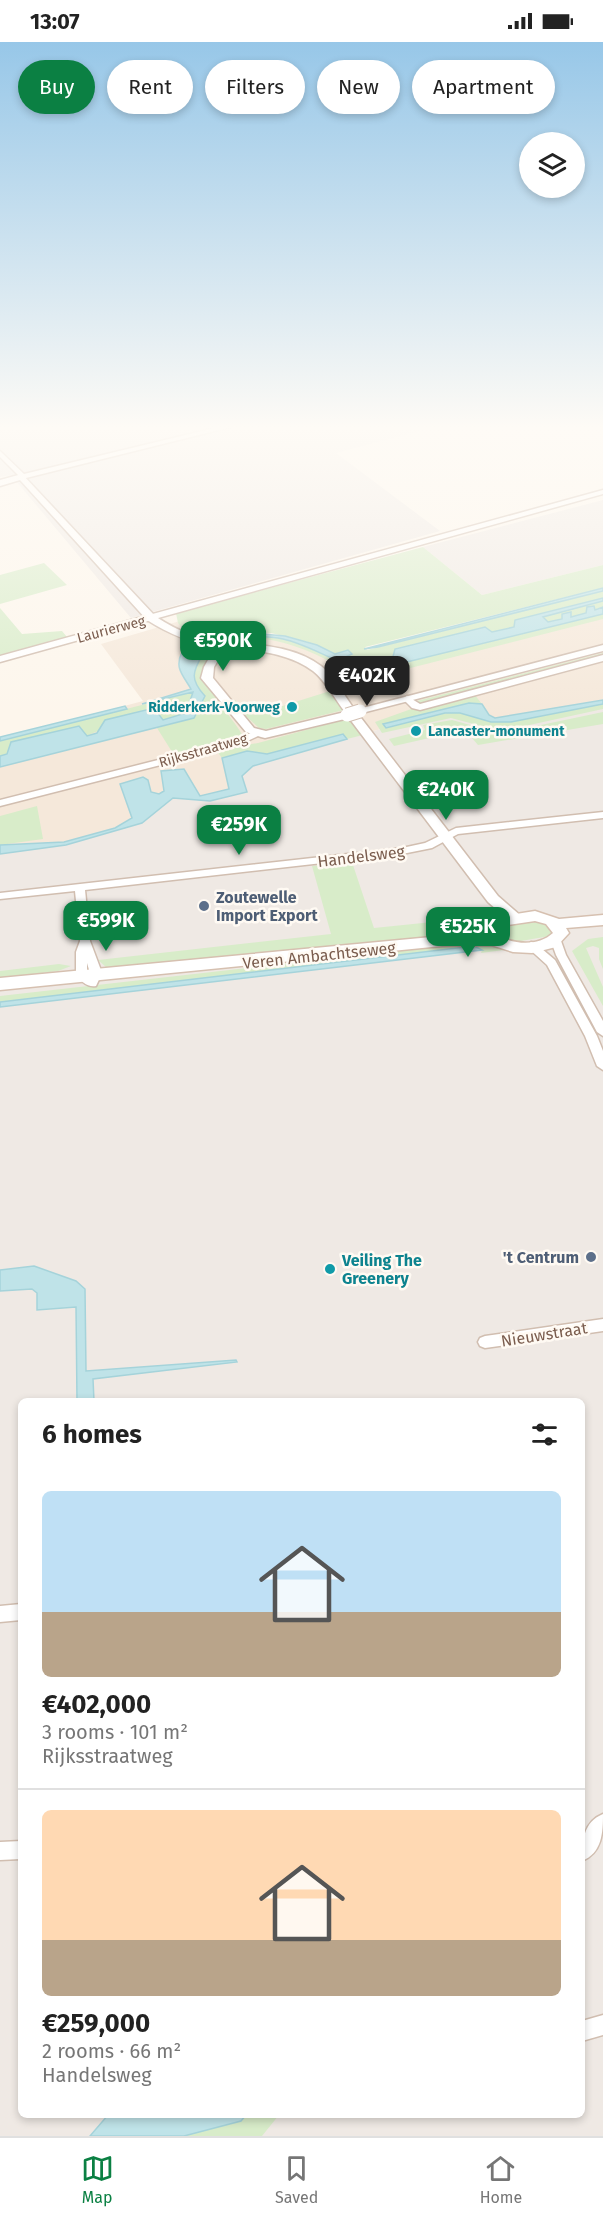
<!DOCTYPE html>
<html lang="en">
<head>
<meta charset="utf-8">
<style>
	body { margin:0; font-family:"Fira Sans",sans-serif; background:#f2f2f2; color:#222; height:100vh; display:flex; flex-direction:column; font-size:22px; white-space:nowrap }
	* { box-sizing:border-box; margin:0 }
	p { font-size:20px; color:#767676 }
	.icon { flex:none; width:33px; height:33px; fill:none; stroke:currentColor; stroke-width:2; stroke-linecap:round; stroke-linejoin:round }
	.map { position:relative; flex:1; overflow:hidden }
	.side { position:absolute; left:18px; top:1356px; width:567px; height:720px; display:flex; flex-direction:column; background:#fff; border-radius:9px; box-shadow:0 3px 9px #0003 }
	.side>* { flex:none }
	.top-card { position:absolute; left:18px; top:18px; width:567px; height:54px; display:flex; gap:12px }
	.controls { position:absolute; left:519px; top:90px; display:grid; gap:12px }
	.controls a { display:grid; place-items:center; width:66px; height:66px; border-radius:50%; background:#fff; box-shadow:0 3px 9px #0003; font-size:30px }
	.price { position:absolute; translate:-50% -51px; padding:0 14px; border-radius:12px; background:#0b8043; color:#fff; font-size:20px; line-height:39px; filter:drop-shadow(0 2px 3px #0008) }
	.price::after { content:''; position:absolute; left:50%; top:36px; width:18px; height:14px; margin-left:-9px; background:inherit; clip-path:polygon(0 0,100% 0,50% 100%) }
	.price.on { background:#222; color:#fff }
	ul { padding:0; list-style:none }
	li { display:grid; align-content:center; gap:12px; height:318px; padding:0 24px }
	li+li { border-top:2px solid #e0e0e0 }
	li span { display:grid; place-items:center; height:186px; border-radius:9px; color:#555 }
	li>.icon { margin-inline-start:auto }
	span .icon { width:108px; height:108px; fill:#fffc; stroke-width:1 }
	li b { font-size:26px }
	h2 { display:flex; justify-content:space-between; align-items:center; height:72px; padding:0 24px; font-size:26px }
	.pill { padding:0 21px; border-radius:27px; background:#fff; box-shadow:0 3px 9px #0003; font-size:21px; line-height:54px }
	.pill.on { background:#0b8043; color:#fff }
	.status { display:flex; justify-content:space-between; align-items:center; height:42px; padding:0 30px; background:#fff; direction:ltr }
	.status svg { height:16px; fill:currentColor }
	.tabs { display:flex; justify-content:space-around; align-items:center; height:84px; border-top:2px solid #e0e0e0; background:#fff; font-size:16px; color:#767676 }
	.tabs a { display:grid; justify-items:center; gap:3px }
	.tabs .on { color:#0b8043 }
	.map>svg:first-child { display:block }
	.residential { fill:#f5e8da }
	.industrial { fill:#efe9e4; fill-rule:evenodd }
	.green { fill:#d8ecc9 }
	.water { fill:#bfe3e8; stroke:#a5d3da; stroke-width:1.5 }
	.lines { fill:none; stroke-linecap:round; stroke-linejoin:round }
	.minor-casing { stroke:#d1beb0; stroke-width:3 }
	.tertiary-casing { stroke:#d1beb0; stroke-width:3 }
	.secondary-casing { stroke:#d6c0b0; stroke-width:3 }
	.minor { fill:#fff; fill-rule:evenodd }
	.tertiary { fill:#fff; fill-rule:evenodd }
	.secondary { fill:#fff; fill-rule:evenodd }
	.tertiary-bridge-casing { stroke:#d1beb0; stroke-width:15; stroke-linecap:butt }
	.tertiary-bridge { stroke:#fff; stroke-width:13 }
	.culture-dot { fill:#0f9aa8; stroke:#fffaf3; stroke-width:2 }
	.service-dot { fill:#5c6f8a; stroke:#fffaf3; stroke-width:2 }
	.labels { text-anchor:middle; stroke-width:5; stroke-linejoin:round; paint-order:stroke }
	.far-street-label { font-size:14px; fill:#7a5c4d; stroke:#fffaf3 }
	.far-culture-label { font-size:14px; font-weight:bold; fill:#0d838f; stroke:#fffaf3; text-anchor:end }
	.street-label { font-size:16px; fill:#7a5c4d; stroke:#fffaf3 }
	.service-label { font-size:16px; font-weight:bold; fill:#4e5e75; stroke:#fffaf3; text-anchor:start }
	.culture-label { font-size:16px; font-weight:bold; fill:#0d838f; stroke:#fffaf3; text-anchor:start }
</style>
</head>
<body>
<div class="status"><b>13:07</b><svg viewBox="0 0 49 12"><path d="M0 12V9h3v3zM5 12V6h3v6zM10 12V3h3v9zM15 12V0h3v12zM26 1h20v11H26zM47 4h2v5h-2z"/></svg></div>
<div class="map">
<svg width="603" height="2094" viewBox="0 0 603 2094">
	<rect width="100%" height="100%" fill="#fdf6ec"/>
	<path class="residential" d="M603 572V660L497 678 474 664 273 714 238 747 71 800 0 810V697L143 659 101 602 197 574 308 606 357 632Z"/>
	<path class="industrial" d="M0 383H442L336 411 440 489 131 576 11 433 0 435Z
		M603 458V523L482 553 423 505Z
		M603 660V2094H0V810L52 804 129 783 166 755 209 756 238 747 237 724 273 714 474 664 497 678ZM21 1359H582V2073H21Z"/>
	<path class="green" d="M423 505 482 553 603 523V546L365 605 367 608 603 549V556L515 578 514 585 491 591 485 585 396 607 392 618 366 624 341 617 339 615 350 610 348 608 335 612 308 600 271 591 196 588C225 594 255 590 283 597 315 604 342 627 374 628L603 572V577L363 638C320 613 295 599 244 594 226 593 190 597 178 581L176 571Z
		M44 521 67 543 0 562V533Z
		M603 559V565L571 576V571L562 577 548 580 543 575Z
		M0 566 22 592 62 589 67 595 0 614Z
		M191 599 214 605C214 616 203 626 204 636 204 643 237 682 243 694L226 701 224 698 219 700 220 703 174 713 157 686 194 676C195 668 192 631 193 629 195 623 200 617 203 612L188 606Z
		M603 611V616L421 663 416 662 417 659Z
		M330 649 344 668 266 687 259 686 231 661 235 658 254 673Z
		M193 650C192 670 180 674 162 678L153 666 86 694 81 686 11 700 7 712 0 714V699Z
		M474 652 482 662 469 661 383 683C408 678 435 670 460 671 475 671 487 680 502 680L603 662V667L511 687 489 686 451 676 382 691 375 680 414 666Z
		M603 670V682L478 703 465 688 394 704 389 697 425 688 423 683 452 678 496 690 517 688Z
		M350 676 363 693 347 697 343 692 267 712 250 709 222 716 216 708 258 701Z
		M37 764 43 797 0 803V774Z
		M352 820 374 886 491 874 486 882 477 887 390 900 107 926 98 918 331 892 312 824Z
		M539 880 547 882 552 889 550 894 515 900 502 896 499 891 508 883Z
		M603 895V927L599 917V906L593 904 586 906 603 945V964L572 909 588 897Z
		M468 901 485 902 504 908 481 911 482 908 474 904 0 960V954Z
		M59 922 71 924 58 929 0 936V929Z
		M246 2073H279L262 2094H184L241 2079Z"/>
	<path class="water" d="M603 546V549L378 605 364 607Z
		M603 556V559L543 575 548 580 562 577V572L571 570V575L586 571 587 565 594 564 595 568 603 565V572L374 628C342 627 315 604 283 597 257 591 216 598 193 586L285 594 317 603 335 612 348 608 352 612 341 617 366 624 392 618 395 607 485 585 492 590 514 585 515 578Z
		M191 606 202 609 203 612C192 630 190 638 205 654L194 676 0 725V714L7 712 11 700 79 684 87 694 97 691 105 678 154 666 163 678 186 671 193 650 142 662 191 647C183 633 174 626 182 610Z
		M603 658V662L511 680H491L460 671H445L386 686 383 682 469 661 482 662 489 673 495 676Z
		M125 664 127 667 0 699V695Z
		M343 692 347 697 253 724 242 734 247 750 210 759 173 756 142 781 66 803 0 812V803L64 800 115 786 132 776 120 742 143 735 148 738 151 750 159 752 164 749 161 729 184 727 200 754 229 747 222 716 247 709 267 712Z
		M474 904 482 908 0 965V960Z
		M34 1224 76 1239 85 1247 86 1329 236 1318 237 1320 93 1337 94 1359H77L76 1265 37 1268V1251L32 1247 0 1249V1228Z
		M108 2073H246L241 2079 184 2094H90Z"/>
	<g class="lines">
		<g class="minor-casing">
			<path id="minor" d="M227 383H239L22 437 0 415V409L24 432Z
				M603 448V452L0 620V614Z
				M603 613V619L420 668 412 666 403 657 407 654 420 662Z
				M255 689 260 692 258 694 239 703 0 764V758L233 699Z
				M603 770V776L458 792 432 806 402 812 85 848 90 899 102 931 96 944C88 946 81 939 76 933V910L80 899 75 849 0 857V851L402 806 425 801 456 786ZM87 921 90 931V933L87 932Z
				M556 895 561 899 566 913 603 979V994L597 990 556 913 551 899Z
				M531 900 535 901 555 918 597 994 603 1009V1028L597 1024 585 994 547 923 526 904Z
				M603 1277V1289L485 1306 480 1304 478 1300 480 1296 485 1294Z
				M21 1562V1578L0 1580V1564Z
				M603 1772C603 1791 602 1811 582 1819 582 1800 583 1780 603 1772Z
				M21 1799V1817L0 1818V1800Z
				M603 1973V1993L582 1999V1979Z"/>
		</g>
		<g class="tertiary-casing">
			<path id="tertiary" d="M22 432 155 574C167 582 178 588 192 593 233 606 284 596 321 624 334 634 345 655 355 668L603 603V609L358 672 498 854 521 874 523 877 521 880H511L488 860 349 676 265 696 261 695 246 690 201 636 204 625 216 604C190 601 169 592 147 578L20 438 0 444V438ZM226 605C255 609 288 610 313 629 325 638 335 657 345 670L266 689 254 686 213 636 214 625Z"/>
		</g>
		<g class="secondary-casing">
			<path id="secondary" d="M535 869 559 877 603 873V883L566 886 569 891 556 905 532 911 513 910 491 903 442 904 0 948V936L442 894 485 893 483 889 491 876ZM535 879 546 882 553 891C540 903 519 903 503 896L499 889 502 884Z"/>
		</g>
		<use href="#minor" class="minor"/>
		<use href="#tertiary" class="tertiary"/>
		<use href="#secondary" class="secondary"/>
		<g class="tertiary-bridge-casing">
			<path id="tertiary-bridge" d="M347 673 360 669"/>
		</g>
		<use href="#tertiary-bridge" class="tertiary-bridge"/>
	</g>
	<linearGradient id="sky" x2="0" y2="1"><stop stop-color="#97c7e8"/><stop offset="0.57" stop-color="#fefbf6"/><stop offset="1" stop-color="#fefbf6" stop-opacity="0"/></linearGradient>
	<rect width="603" height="676" fill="url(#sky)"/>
	<g class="culture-dot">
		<circle cx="292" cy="665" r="6"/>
		<circle cx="416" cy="689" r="6"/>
		<circle cx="330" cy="1227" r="6"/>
	</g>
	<g class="service-dot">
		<circle cx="204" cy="864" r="6"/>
		<circle cx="591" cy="1215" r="6"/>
	</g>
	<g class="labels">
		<g class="far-street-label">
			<text transform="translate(111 587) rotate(-15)" y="5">Laurierweg</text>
			<text transform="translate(203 708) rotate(-16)" y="5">Rijksstraatweg</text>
		</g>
		<g class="far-culture-label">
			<text x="280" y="670">Ridderkerk-Voorweg</text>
			<text x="428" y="694" text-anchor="start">Lancaster-monument</text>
		</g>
		<g class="street-label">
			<text transform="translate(361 814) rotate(-7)" y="6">Handelsweg</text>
			<text transform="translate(319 913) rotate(-6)" y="6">Veren Ambachtseweg</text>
			<text transform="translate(544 1292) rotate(-9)" y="6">Nieuwstraat</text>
		</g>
		<g class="service-label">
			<text x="216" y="861">Zoutewelle<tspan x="216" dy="18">Import Export</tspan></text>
			<text x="579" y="1221" text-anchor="end">'t Centrum</text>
		</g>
		<g class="culture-label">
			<text x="342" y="1224">Veiling The<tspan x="342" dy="18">Greenery</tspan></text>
		</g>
	</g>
</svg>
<div class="controls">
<a><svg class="icon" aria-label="layers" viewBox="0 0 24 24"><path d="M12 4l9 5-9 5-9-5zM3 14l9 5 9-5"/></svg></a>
</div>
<b class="price" style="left:223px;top:630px">€590K</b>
<b class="price on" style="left:367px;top:665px">€402K</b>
<b class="price" style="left:446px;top:779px">€240K</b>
<b class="price" style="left:239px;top:814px">€259K</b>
<b class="price" style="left:106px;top:910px">€599K</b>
<b class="price" style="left:468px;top:916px">€525K</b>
<div class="top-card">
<a class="pill on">Buy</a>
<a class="pill">Rent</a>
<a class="pill">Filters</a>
<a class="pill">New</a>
<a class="pill">Apartment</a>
</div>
<section class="side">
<h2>6 homes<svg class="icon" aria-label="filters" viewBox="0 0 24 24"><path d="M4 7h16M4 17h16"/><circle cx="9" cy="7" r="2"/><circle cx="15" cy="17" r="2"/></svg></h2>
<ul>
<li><span style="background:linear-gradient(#bfe0f5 65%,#b9a48a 0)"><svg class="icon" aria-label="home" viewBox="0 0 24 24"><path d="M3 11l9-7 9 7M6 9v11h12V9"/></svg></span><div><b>€402,000</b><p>3 rooms · 101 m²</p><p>Rijksstraatweg</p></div></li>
<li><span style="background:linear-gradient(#ffd9b3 70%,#b9a48a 0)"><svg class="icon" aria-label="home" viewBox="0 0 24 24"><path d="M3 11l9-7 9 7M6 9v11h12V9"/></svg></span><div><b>€259,000</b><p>2 rooms · 66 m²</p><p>Handelsweg</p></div></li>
</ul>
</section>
</div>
<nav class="tabs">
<a class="on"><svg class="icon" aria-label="map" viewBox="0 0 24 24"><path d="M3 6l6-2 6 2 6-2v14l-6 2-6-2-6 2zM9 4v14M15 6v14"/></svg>Map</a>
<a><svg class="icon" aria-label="saved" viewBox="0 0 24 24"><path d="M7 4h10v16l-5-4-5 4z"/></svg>Saved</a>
<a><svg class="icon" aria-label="home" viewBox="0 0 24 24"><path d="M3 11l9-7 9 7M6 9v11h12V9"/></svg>Home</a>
</nav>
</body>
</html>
